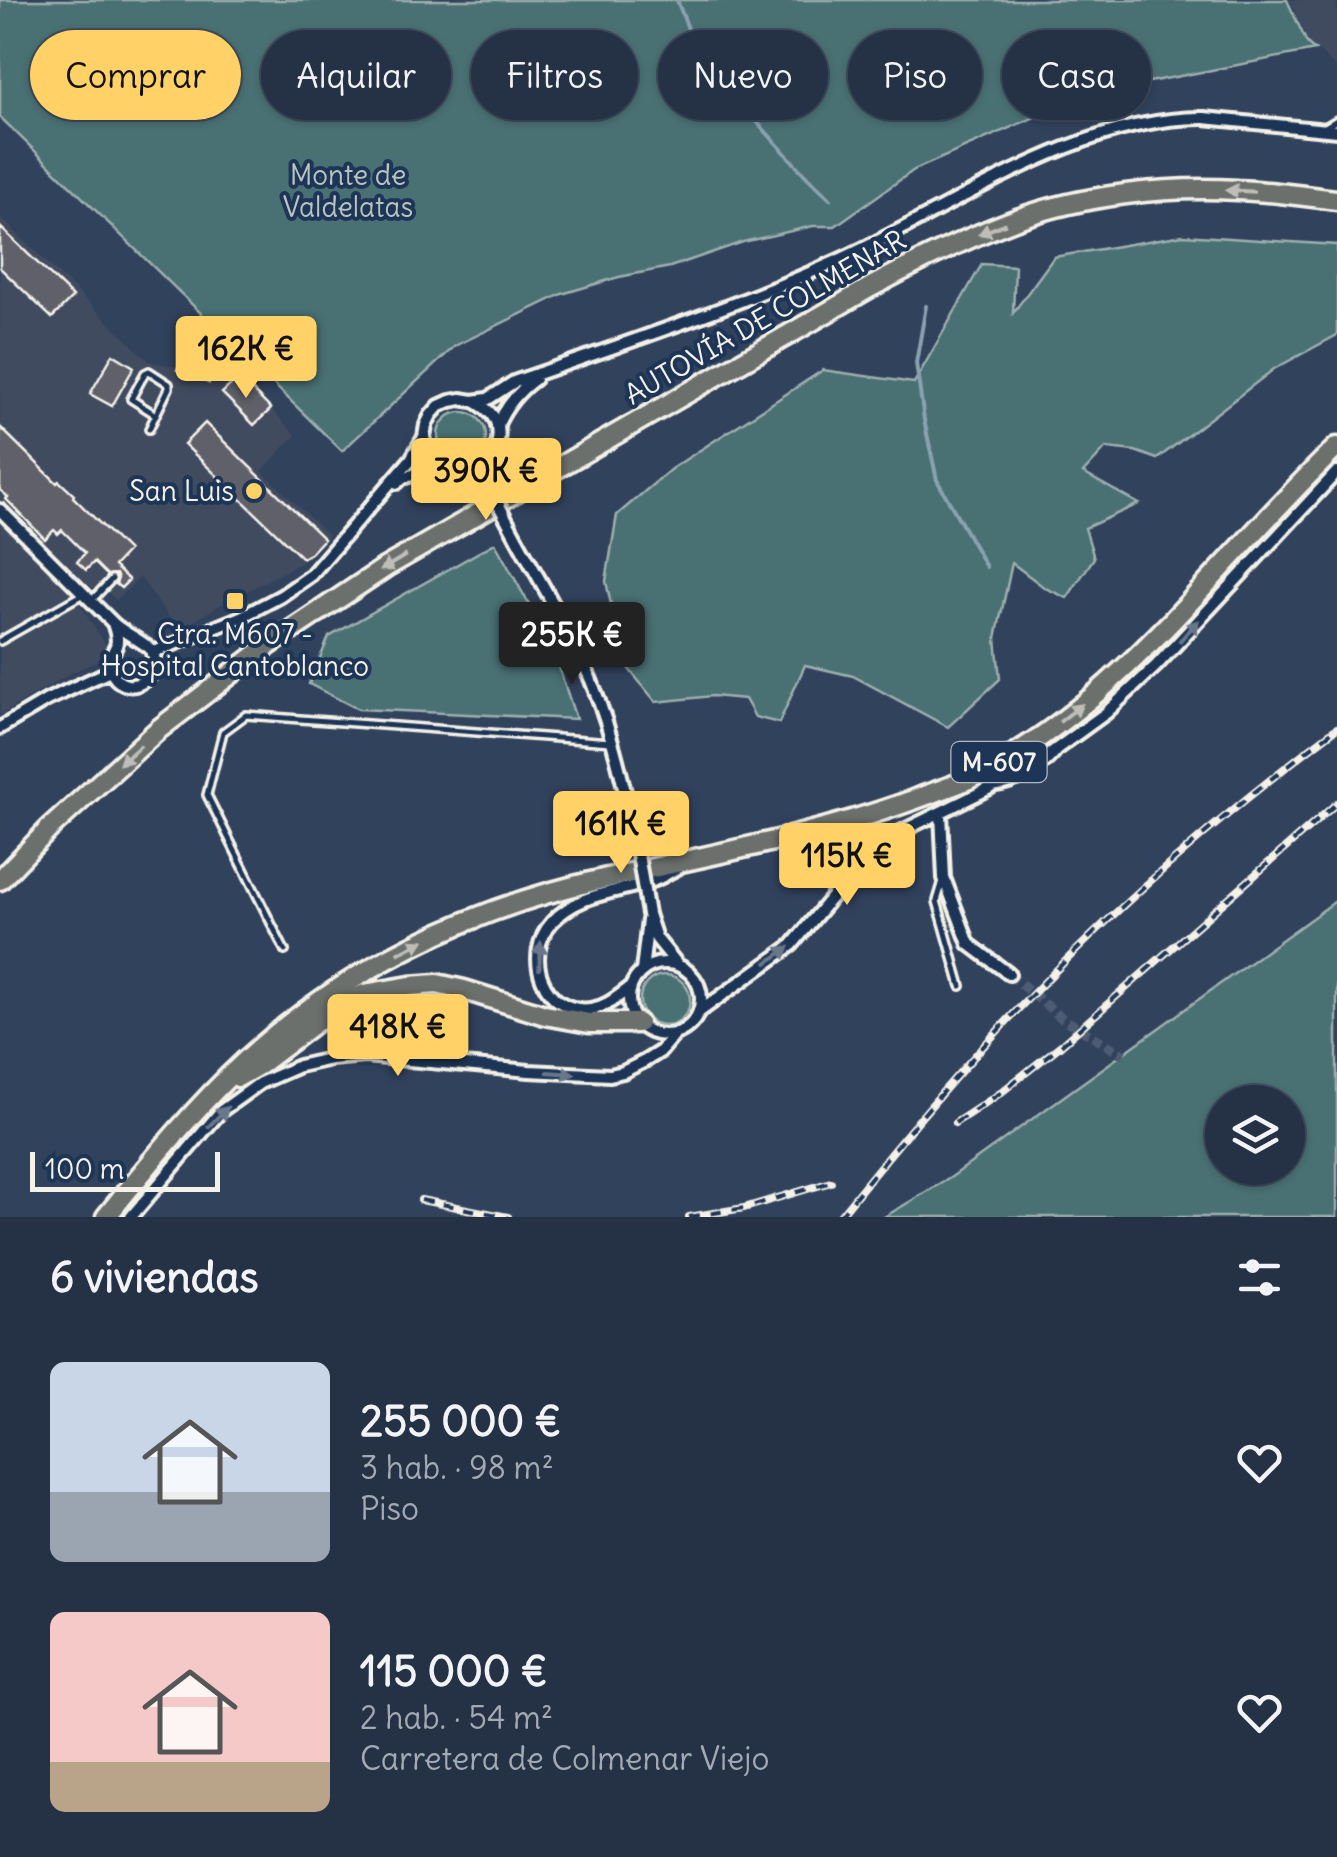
<!DOCTYPE html>
<html lang="es">
<head>
<meta charset="utf-8">
<style>
	body { margin:0; font-family:Delius,sans-serif; background:#2d3a4d; color:#f1f3f6; height:100vh; display:flex; flex-direction:column; font-size:38px; white-space:nowrap }
	* { box-sizing:border-box; margin:0 }
	p { font-size:32px; color:#a3aab3 }
	.icon { flex:none; width:55px; height:55px; fill:none; stroke:currentColor; stroke-width:2; stroke-linecap:round; stroke-linejoin:round }
	.map { position:relative; height:1217px; overflow:hidden }
	.details { display:flex; flex-direction:column; background:#253246; flex:1 }
	.details>* { flex:none }
	.top-card { position:absolute; left:30px; top:30px; width:1278px; height:90px; display:flex; gap:20px }
	.controls { position:absolute; left:1205px; top:1085px; display:grid; gap:20px }
	.controls a { display:grid; place-items:center; width:100px; height:100px; border-radius:50%; background:#253246; box-shadow:0 2px 8px #0004,0 0 0 2px #424d5f; font-size:50px }
	.scale { position:absolute; left:30px; bottom:25px; width:190px; box-sizing:border-box; padding-left:10px; border:5px solid #f4f1e8; border-top:0; font-size:28px; line-height:35px; white-space:nowrap; color:#f4f1e8; -webkit-text-stroke:8px #1d3557; paint-order:stroke }
	.price { position:absolute; translate:-50% -85px; padding:0 22px; border-radius:10px; background:#ffd166; color:#111; font-size:32px; line-height:65px; filter:drop-shadow(0 2px 5px #0008) }
	.price::after { content:''; position:absolute; left:50%; top:60px; width:30px; height:22px; margin-left:-15px; background:inherit; clip-path:polygon(0 0,100% 0,50% 100%) }
	.price.selected { background:#222; color:#fff }
	ul { padding:0; list-style:none }
	li { display:flex; align-items:center; gap:30px; height:250px; padding:0 50px }
	li span { display:grid; place-items:center; flex:none; width:280px; height:200px; border-radius:15px; color:#555 }
	li>.icon { margin-inline-start:auto }
	span .icon { width:120px; height:120px; fill:#fffc; stroke-width:1 }
	li b { font-size:42px }
	h2 { display:flex; justify-content:space-between; align-items:center; height:120px; padding:0 50px; font-size:42px }
	.pill { padding:0 35px; border-radius:45px; background:#253246; box-shadow:0 2px 8px #0004,0 0 0 2px #424d5f; font-size:35px; line-height:90px }
	.pill.selected { background:#ffd166; color:#111 }
	.map>svg:first-child { display:block }
	.built { fill:#3f4b61 }
	.green { fill:#497073; stroke:#9eb0ae; stroke-width:2.5; fill-rule:evenodd }
	.lines { fill:none; stroke-linecap:round; stroke-linejoin:round }
	.stream { stroke:#8aa2b0; stroke-width:4 }
	.building { fill:#61606b; stroke:#f4f1e8; stroke-width:2.5 }
	.minor-tunnel { stroke:#4e5c72; stroke-width:10; stroke-dasharray:10 5; stroke-linecap:butt }
	.service-casing { stroke:#f4f1e8; stroke-width:12 }
	.minor-casing { stroke:#f4f1e8; stroke-width:18 }
	.motorway-casing { stroke:#f4f1e8; stroke-width:25 }
	.service { stroke:#1d3557; stroke-width:5 }
	.minor { stroke:#1d3557; stroke-width:10 }
	.motorway { stroke:#6c706d; stroke-width:18 }
	.rail-casing { stroke:#f4f1e8; stroke-width:8 }
	.rail { stroke:#1d3557; stroke-width:4; stroke-dasharray:11; stroke-linecap:butt }
	.minor-bridge-casing { stroke:#f4f1e8; stroke-width:18; stroke-linecap:butt }
	.minor-bridge { stroke:#1d3557; stroke-width:10 }
	.oneway { fill:#bebdb7 }
	.oneway2 { fill:#68778a }
	.poi-dot { fill:#ffd166; stroke:#1d3557; stroke-width:4 }
	.labels { text-anchor:middle; stroke-width:8; stroke-linejoin:round; paint-order:stroke }
	.shield { fill:#1d3557; stroke:#b4b9bc; stroke-width:2.5 }
	.shield-label { font-size:25px; font-weight:bold; fill:#f4f1e8 }
	.park-label { font-size:28px; fill:#b8c4bf; stroke:#1d3557 }
	.street-label { font-size:28px; fill:#f4f1e8; stroke:#1d3557 }
	.poi-label { font-size:28px; fill:#f4f1e8; stroke:#1d3557; text-anchor:end }
</style>
</head>
<body>
<div class="map">
<svg width="1337" height="1217" viewBox="0 0 1337 1217">
	<rect width="100%" height="100%" fill="#31425d"/>
	<filter id="ink" filterUnits="userSpaceOnUse"><feTurbulence type="fractalNoise" baseFrequency=".01" numOctaves="2"/><feDisplacementMap in="SourceGraphic" scale="20" xChannelSelector="R" yChannelSelector="G"/><feConvolveMatrix kernelMatrix="1 2 1 2 8 2 1 2 1" color-interpolation-filters="sRGB"/></filter>
	<g filter="url(#ink)">
		<path class="built" d="M1290 0H1337V69L1308 41Z
			M0 217 149 361 177 367 186 347 218 360 239 377 269 407 296 435 262 471 328 535 326 540 301 563 218 606 179 631 140 577 116 600 101 586 96 590 45 550 0 500Z
			M0 521 66 584 106 645 103 655 97 661 73 672 0 715Z"/>
		<path class="green" d="M0 0H1287L1307 43 1315 50 1087 94 914 170 835 226H813L743 242 670 267 619 277 562 294 455 346 342 451 0 117Z
			M1183 235 1337 245V335L1274 369 1157 459 1135 451 1106 448 1083 473 1139 504 1085 528 1094 558 1067 598 1045 588 1012 563 996 638 1000 679 948 727 853 676 805 665 779 723 755 717 745 699 712 696 656 702 623 662 606 581 617 515 671 469 823 370 914 383 982 264 1015 266 1013 313 1054 257Z
			M438 436a24 24 0 1 1 48 0a24 24 0 1 1-48 0Z
			M495 543 552 646 576 719 358 709 309 684 329 637Z
			M1337 900V1217H884L950 1178ZM1222 1102H1288V1168H1222Z
			M640 1000a25 25 0 1 1 50 0a25 25 0 1 1-50 0Z"/>
		<g class="lines">
			<path class="stream" d="M677 0 693 42 721 82 805 175 830 199
				M926 306 916 363 924 420 937 480 986 567"/>
		</g>
		<path class="building" d="M0 227 73 297 52 318 0 268Z
			M186 347 218 360 209 383 177 370Z
			M113 354 134 367 112 406 90 394Z
			M239 377 271 409 254 425 222 393Z
			M205 423 324 539 311 553 302 558 184 444Z
			M0 427 57 483 59 481 74 495 73 497 128 551 114 566 129 580 121 588 116 584 118 578 116 574 107 575 94 562 86 570 77 562 85 553 62 530 58 534 54 530 45 539 6 499 8 497 0 490Z"/>
		<g class="lines">
			<path class="minor-tunnel" d="M1009 974 1062 1018 1124 1055"/>
			<g class="service-casing">
				<path id="service" d="M1322 129 1337 120
					M149 429 169 388V384L149 371 145 373 131 399 156 415
					M91 601 112 579
					M0 641 83 594
					M996 788C1017 786 1045 769 1058 752
					M943 881 937 901 961 986
					M285 951 207 795 223 732 246 715 611 742"/>
			</g>
			<g class="minor-casing">
				<path id="minor" d="M497 426C506 406 517 392 535 379
					M424 437C442 519 545 438 474 401
					M469 472 489 487
					M397 483 402 478 442 467
					M0 510 113 623C122 632 146 643 151 650 167 675 129 700 113 675 105 663 111 657 116 646 119 638 115 630 113 623
					M517 539C539 580 564 620 583 662 608 716 621 773 634 831
					M152 653 241 617 281 596 311 575 411 459 424 437 426 425 431 415 439 406 450 401 461 399 473 401 488 399 514 382C623 344 732 308 837 261 950 210 1077 117 1204 118L1337 131
					M0 728 47 700 110 671
					M941 813 944 878 969 944 1009 974
					M648 914 656 938 677 964
					M629 999a36 36 0 1 1 72 0a36 36 0 1 1-72 0Z
					M642 971 648 920
					M631 987C618 996 607 1007 591 1009 543 1015 522 955 552 922 582 890 621 894 657 879 664 876 671 871 678 868
					M699 1012 792 945 860 863 892 836 988 789 1048 755 1106 713 1156 666 1337 472
					M131 1217 221 1111 260 1083 299 1066 330 1059 365 1056 529 1071 610 1075 623 1072 645 1061 661 1051 676 1033"/>
			</g>
			<g class="motorway-casing">
				<path id="motorway" d="M0 880 49 829 159 729 269 645 386 567 871 287C919 261 966 238 1017 219 1083 195 1168 186 1237 190 1271 191 1304 196 1337 200
					M238 1077 259 1065 333 1009 364 994 410 986 437 984 464 990 545 1015 589 1023H638
					M106 1217C150 1163 195 1107 246 1060 345 969 469 909 599 880 704 856 811 837 913 800 931 793 951 787 969 779 1119 707 1219 559 1337 447"/>
			</g>
			<use href="#service" class="service"/>
			<use href="#minor" class="minor"/>
			<use href="#motorway" class="motorway"/>
			<g class="rail-casing">
				<path id="rail" d="M955 1123 999 1094 1061 1045 1337 803
					M421 1200 508 1217
					M689 1217 744 1208 831 1182
					M839 1217C888 1156 938 1095 992 1037 1097 923 1213 821 1337 728"/>
			</g>
			<use href="#rail" class="rail"/>
			<g class="minor-bridge-casing">
				<path id="minor-bridge" d="M489 487 517 539
					M634 831 648 914"/>
			</g>
			<use href="#minor-bridge" class="minor-bridge"/>
		</g>
		<defs><path id="oneway-solid" d="M-6-.8H1V-3.2L6.5 0L1 3.2V.8H-6Z" transform="scale(2.5)"/></defs>
		<g class="oneway">
			<use href="#oneway-solid" transform="translate(1240 191) rotate(-177)"/>
			<use href="#oneway-solid" transform="translate(992 229) rotate(158)"/>
			<use href="#oneway-solid" transform="translate(393 563) rotate(149)"/>
			<use href="#oneway-solid" transform="translate(1071 713) rotate(-38)"/>
			<use href="#oneway-solid" transform="translate(130 755) rotate(138)"/>
			<use href="#oneway-solid" transform="translate(411 947) rotate(-27)"/>
		</g>
		<g class="oneway2">
			<use href="#oneway-solid" transform="translate(1189 631) rotate(-47)"/>
			<use href="#oneway-solid" transform="translate(778 955) rotate(-36)"/>
			<use href="#oneway-solid" transform="translate(540 956) rotate(-87)"/>
			<use href="#oneway-solid" transform="translate(561 1073) rotate(4)"/>
			<use href="#oneway-solid" transform="translate(218 1117) rotate(-45)"/>
		</g>
	</g>
	<g class="poi-dot">
		<circle cx="254" cy="491" r="10"/>
		<rect x="225" y="591" width="20" height="20" rx="5"/>
	</g>
	<g class="labels">
		<rect class="shield" x="951.5" y="742" width="95" height="40" rx="8"/>
		<g class="shield-label">
			<text x="999" y="771">M-607</text>
		</g>
		<g class="park-label">
			<text x="348" y="185">Monte de<tspan x="348" dy="32">Valdelatas</tspan></text>
		</g>
		<g class="street-label">
			<text transform="translate(765 317) rotate(-30)" y="10">AUTOVÍA DE COLMENAR</text>
		</g>
		<g class="poi-label">
			<text x="234" y="501">San Luis</text>
			<text x="235" y="644" text-anchor="middle">Ctra. M607 -<tspan x="235" dy="32">Hospital Cantoblanco</tspan></text>
		</g>
	</g>
</svg>
<div class="controls">
<a><svg class="icon" aria-label="layers" viewBox="0 0 24 24"><path d="M12 4l9 5-9 5-9-5zM3 14l9 5 9-5"/></svg></a>
</div>
<div class="scale">100 m</div>
<b class="price" style="left:246px;top:401px">162K €</b>
<b class="price" style="left:486px;top:523px">390K €</b>
<b class="price selected" style="left:572px;top:687px">255K €</b>
<b class="price" style="left:621px;top:876px">161K €</b>
<b class="price" style="left:847px;top:908px">115K €</b>
<b class="price" style="left:398px;top:1079px">418K €</b>
<div class="top-card">
<a class="pill selected">Comprar</a>
<a class="pill">Alquilar</a>
<a class="pill">Filtros</a>
<a class="pill">Nuevo</a>
<a class="pill">Piso</a>
<a class="pill">Casa</a>
</div>
</div>
<section class="details">
<h2>6 viviendas<svg class="icon" aria-label="filters" viewBox="0 0 24 24"><path d="M4 7h16M4 17h16"/><circle cx="9" cy="7" r="2"/><circle cx="15" cy="17" r="2"/></svg></h2>
<ul>
<li><span style="background:linear-gradient(#c9d6e8 65%,#9aa5b1 0)"><svg class="icon" aria-label="home" viewBox="0 0 24 24"><path d="M3 11l9-7 9 7M6 9v11h12V9"/></svg></span><div><b>255 000 €</b><p>3 hab. · 98 m²</p><p>Piso</p></div><svg class="icon" aria-label="heart" viewBox="0 0 24 24"><path d="M12 20l-8-8c-3-5 5-10 8-4 3-6 11-1 8 4z"/></svg></li>
<li><span style="background:linear-gradient(#f6c9c9 75%,#b9a48a 0)"><svg class="icon" aria-label="home" viewBox="0 0 24 24"><path d="M3 11l9-7 9 7M6 9v11h12V9"/></svg></span><div><b>115 000 €</b><p>2 hab. · 54 m²</p><p>Carretera de Colmenar Viejo</p></div><svg class="icon" aria-label="heart" viewBox="0 0 24 24"><path d="M12 20l-8-8c-3-5 5-10 8-4 3-6 11-1 8 4z"/></svg></li>
</ul>
</section>
</body>
</html>
